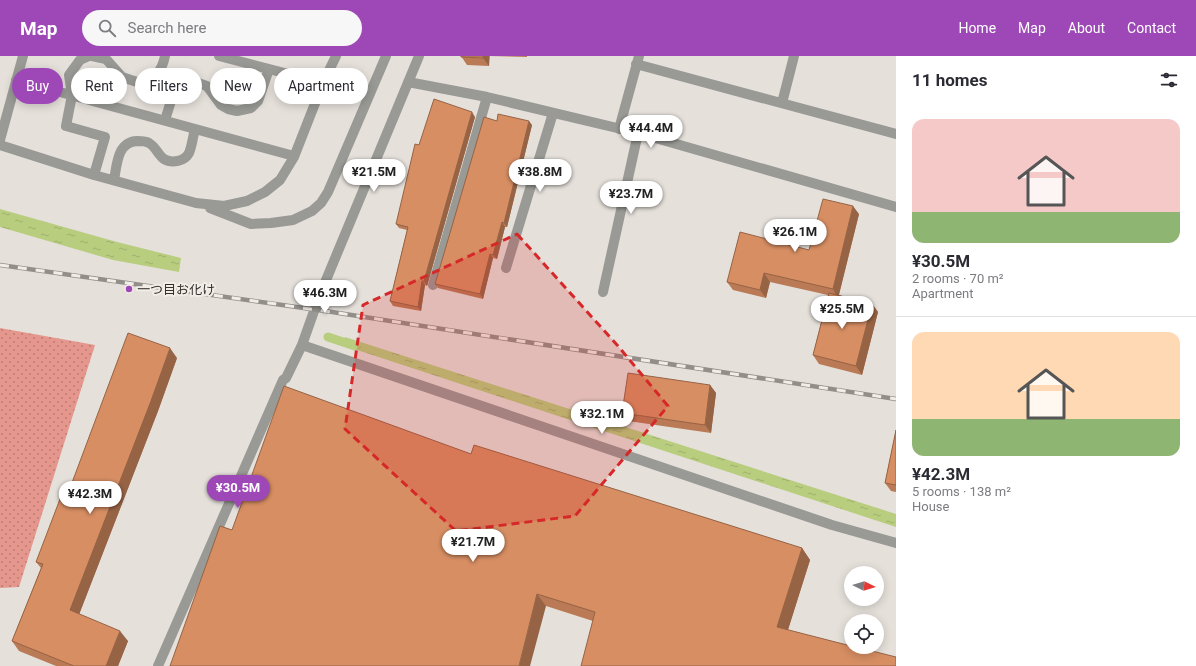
<!DOCTYPE html>
<html lang="en">
<head>
<meta charset="utf-8">
<style>
	body { margin:0; font-family:Roboto,"Noto Sans JP",sans-serif; background:#f7f7f7; color:#2b2b33; height:100vh; display:flex; flex-direction:column; font-size:15px; white-space:nowrap }
	* { box-sizing:border-box; margin:0 }
	p { font-size:13px; color:#7c7c81 }
	.icon { flex:none; width:22px; height:22px; fill:none; stroke:currentColor; stroke-width:2; stroke-linecap:round; stroke-linejoin:round }
	.map { position:relative; flex:1; overflow:hidden }
	.panel { display:flex; flex-direction:column; background:#fff; width:300px }
	.panel>* { flex:none }
	.banner { position:absolute; left:12px; top:12px; width:380px; height:36px; display:flex; gap:8px }
	.needle { width:26px; rotate:95deg }
	.buttons { position:absolute; left:844px; top:510px; display:grid; gap:8px }
	.buttons a { display:grid; place-items:center; width:40px; height:40px; border-radius:50%; background:#fff; box-shadow:0 2px 10px #0003; font-size:20px }
	.price { position:absolute; translate:-50% -34px; padding:0 9px; border-radius:14px; background:#fff; color:#222; font-size:13px; line-height:26px; filter:drop-shadow(0 1px 2px #0008) }
	.price::after { content:''; position:absolute; left:50%; top:24px; width:12px; height:9px; margin-left:-6px; background:inherit; clip-path:polygon(0 0,100% 0,50% 100%) }
	.price.current { background:#9d48b6; color:#fff }
	ul { padding:0; list-style:none }
	li { display:grid; align-content:center; gap:8px; height:212px; padding:0 16px }
	li+li { border-top:1px solid #e1e1e2 }
	li span { display:grid; place-items:center; height:124px; border-radius:12px; color:#555 }
	li>.icon { margin-inline-start:auto }
	span .icon { width:72px; height:72px; fill:#fffc; stroke-width:1 }
	li b { font-size:17px }
	h2 { display:flex; justify-content:space-between; align-items:center; height:48px; padding:0 16px; font-size:17px }
	.tag { padding:0 14px; border-radius:18px; background:#fff; box-shadow:0 2px 10px #0003; font-size:14px; line-height:36px }
	.tag.current { background:#9d48b6; color:#fff }
	header { display:flex; align-items:center; gap:24px; box-sizing:border-box; height:56px; padding:0 20px; background:#9d48b6; color:#fff }
	header strong { font-size:19px }
	nav { display:flex; gap:22px; margin-inline-start:auto; font-size:14px }
	.search { width:280px; height:36px; background:#f7f7f7; display:flex; align-items:center; gap:10px; box-sizing:border-box; padding:0 14px; border-radius:22px; color:#7c7c81; font-size:15px }
	main { display:flex; flex:1; min-height:0 }
	.map>svg:first-child { display:block }
	.grass { fill:url(#grass-dots) }
	.water { fill:url(#water-ripples) }
	.lines { fill:none; stroke-linecap:round; stroke-linejoin:round }
	.stream { stroke:#b8cd7e; stroke-width:9 }
	.service { stroke:#999995; stroke-width:10 }
	.minor { stroke:#999995; stroke-width:10 }
	.rail-casing { stroke:#928f8a; stroke-width:4.5 }
	.rail { stroke:#f3ede7; stroke-width:3; stroke-dasharray:9; stroke-linecap:butt }
	.wall { fill:#b97a55 }
	.shaded-wall { fill:#966345 }
	.building { fill:#d78e63; stroke:#966345 }
	.marked { fill:#d62828; fill-opacity:0.2; stroke:#d62828; stroke-width:3; stroke-dasharray:8 5; stroke-linejoin:round }
	.poi-dot { fill:#9d48b6; stroke:#f3ede7; stroke-width:1.5 }
	.labels { text-anchor:middle; stroke-width:4; stroke-linejoin:round; paint-order:stroke }
	.poi-label { font-size:13px; fill:#33312e; stroke:#f3ede7; text-anchor:start }
</style>
</head>
<body>
<header>
<strong>Map</strong>
<div class="search"><svg class="icon" aria-label="search" viewBox="0 0 24 24"><circle cx="10" cy="10" r="6"/><path d="M15 15l6 6"/></svg>Search here</div>
<nav><a>Home</a><a>Map</a><a>About</a><a>Contact</a></nav>
</header>
<main>
<div class="map">
<svg width="896" height="610" viewBox="0 0 896 610">
	<defs>
		<pattern id="grass-dots" width="8" height="8" patternUnits="userSpaceOnUse"><rect width="8" height="8" fill="#e6978d"/><path d="M2 2h.1M6 6h.1" fill="none" stroke="#bb7c74" stroke-width="1.8" stroke-linecap="round"/></pattern>
		<pattern id="water-ripples" width="26" height="14" patternUnits="userSpaceOnUse"><rect width="26" height="14" fill="#b8cd7e"/><path d="M2 4q2-2 4 0t4 0M15 11q2-2 4 0t4 0" fill="none" stroke="#9fb06d"/></pattern>
	</defs>
	<rect width="100%" height="100%" fill="#e5e0da"/>
	<path class="grass" d="M0 272 95 289 19 531 0 532Z"/>
	<path class="water" d="M0 153 117 186 181 202 179 216 113 204 0 171Z
		M345 281 896 458V471L342 289Z"/>
	<g class="lines">
		<path class="stream" d="M328 281 355 290"/>
		<path class="service" d="M89 0 80 4 69 19 72 39 66 70 105 81 94 119
			M92 0 106 3 122 21 140 27C155 23 162 15 165 0
			M219 0 323 27
			M16 24 294 100
			M165 64 171 45 178 34 198 27 207 30 221 49 228 53 237 55 251 52 258 45 269 13
			M0 84 23 0
			M0 89 94 119 196 147 224 150 247 145 265 136 280 124 294 101 323 27 336 0
			M114 124C117 109 117 86 137 85 141 85 146 85 149 87 156 91 158 99 164 103 172 108 185 105 189 97 192 90 193 80 195 73
			M210 152 251 168 271 167 293 164 312 155 321 147 328 136 386 0"/>
		<path class="minor" d="M636 8 896 78
			M408 26 487 41 638 77 896 151
			M782 47 794 0
			M619 73 639 0
			M506 212 553 57
			M433 229 487 41
			M603 236 638 77
			M302 289 832 469 896 487
			M158 610 283 324 286 322 302 289 319 241 419 0"/>
		<g class="rail-casing">
			<path id="rail" d="M0 209 332 256 896 343"/>
		</g>
		<use href="#rail" class="rail"/>
	</g>
	<path class="wall" d="M461 0H527V1L490 0 489 10 467 9Z
		M475 61 427 230 425 229 421 255 393 250 390 245 407 174 399 172 396 168 419 89Z
		M497 65 532 69 507 171H505L497 203 493 202 483 243 438 232 435 228Z
		M859 158 839 239 872 248 878 256 862 319 819 308 813 299 828 239 770 226 766 242 733 234 727 226 809 194Z
		M177 302 158 355 79 558 128 585 118 610H56L19 595 12 585 41 512 36 506 70 432Z
		M710 329 716 337 711 377 628 365 622 357Z
		M896 374V436L891 435 885 427Z
		M471 398 802 492 810 504 788 574 593 565 546 550 232 474Z"/>
	<path class="shaded-wall" d="M483 0H489V10L483 2Z
		M472 56 475 61 427 230 424 225Z
		M529 65 532 69 507 171 504 167Z
		M853 150 859 158 838 242 833 233Z
		M502 166 505 171 497 203 493 199Z
		M490 198 493 202 483 243 480 238Z
		M764 217 770 226 766 242 760 234Z
		M422 225 425 229 421 255 418 251Z
		M872 248 878 256 862 319 856 310Z
		M170 292 177 302 158 355 77 564 70 554Z
		M710 329 716 337 711 377 705 369Z
		M802 492 810 504 785 583 777 571Z
		M537 538 546 550 530 610H519Z
		M120 575 128 585 118 610H106Z"/>
	<path class="building" d="M461 0H483V2L461 1Z
		M434 43 472 56 424 225H422L418 251 390 245 408 171 396 168 415 88 419 89Z
		M498 58 529 65 504 167 502 166 493 199 490 198 480 238 435 228 484 61 497 65Z
		M823 143 853 150 833 233 764 217 760 234 727 226 740 176 809 194Z
		M829 237 872 248 856 310 813 299Z
		M128 277 170 292 151 345 70 554 120 575 106 610H74L12 585 43 508 36 506 65 430 70 432Z
		M628 317 710 329 705 369 622 357Z
		M284 330 471 398 474 389 802 492 777 571 851 590V591H856L896 601V610H581L595 556 537 538 519 610H170L220 470 232 474Z
		M896 374V429L885 427Z"/>
	<path class="marked" d="M517 178 618 290 668 350 575 460 456 475 345 373 363 249Z"/>
	<circle class="poi-dot" cx="129" cy="233" r="4"/>
	<g class="labels">
		<g class="poi-label">
			<text x="137" y="238">一つ目お化け</text>
		</g>
	</g>
</svg>
<div class="buttons">
<a><svg class="needle" viewBox="-14 -14 28 28"><path d="M0-13l5 13h-10z" fill="#e53935"/><path d="M0 13l5-13h-10z" fill="#7c7c81"/></svg></a>
<a><svg class="icon" aria-label="locate" viewBox="0 0 24 24"><circle cx="12" cy="12" r="6"/><path d="M12 2v4M12 18v4M2 12h4M18 12h4"/></svg></a>
</div>
<b class="price" style="left:651px;top:93px">¥44.4M</b>
<b class="price" style="left:374px;top:137px">¥21.5M</b>
<b class="price" style="left:540px;top:137px">¥38.8M</b>
<b class="price" style="left:631px;top:159px">¥23.7M</b>
<b class="price" style="left:795px;top:197px">¥26.1M</b>
<b class="price" style="left:325px;top:258px">¥46.3M</b>
<b class="price" style="left:842px;top:274px">¥25.5M</b>
<b class="price" style="left:602px;top:379px">¥32.1M</b>
<b class="price current" style="left:238px;top:453px">¥30.5M</b>
<b class="price" style="left:90px;top:459px">¥42.3M</b>
<b class="price" style="left:473px;top:507px">¥21.7M</b>
<div class="banner">
<a class="tag current">Buy</a>
<a class="tag">Rent</a>
<a class="tag">Filters</a>
<a class="tag">New</a>
<a class="tag">Apartment</a>
</div>
</div>
<section class="panel">
<h2>11 homes<svg class="icon" aria-label="filters" viewBox="0 0 24 24"><path d="M4 7h16M4 17h16"/><circle cx="9" cy="7" r="2"/><circle cx="15" cy="17" r="2"/></svg></h2>
<ul>
<li><span style="background:linear-gradient(#f6c9c9 75%,#8fb573 0)"><svg class="icon" aria-label="home" viewBox="0 0 24 24"><path d="M3 11l9-7 9 7M6 9v11h12V9"/></svg></span><div><b>¥30.5M</b><p>2 rooms · 70 m²</p><p>Apartment</p></div></li>
<li><span style="background:linear-gradient(#ffd9b3 70%,#8fb573 0)"><svg class="icon" aria-label="home" viewBox="0 0 24 24"><path d="M3 11l9-7 9 7M6 9v11h12V9"/></svg></span><div><b>¥42.3M</b><p>5 rooms · 138 m²</p><p>House</p></div></li>
</ul>
</section>
</main>
</body>
</html>
